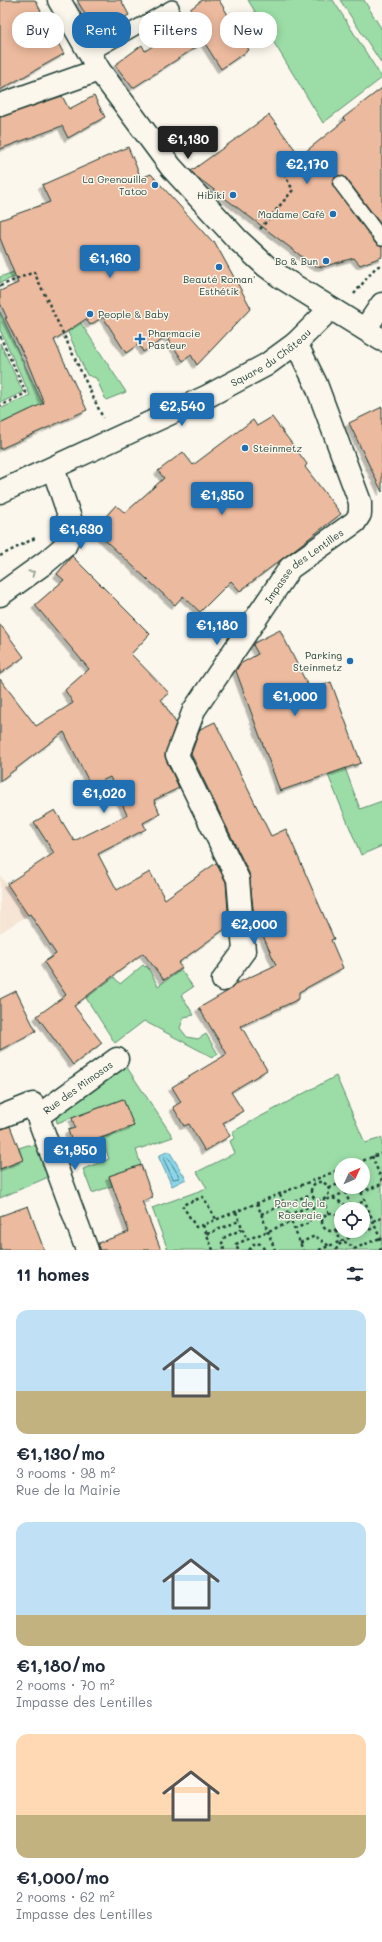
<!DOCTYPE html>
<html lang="en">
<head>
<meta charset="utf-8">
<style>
	body { margin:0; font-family:Mali,sans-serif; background:#f6f6f7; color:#1f2937; height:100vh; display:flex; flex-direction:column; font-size:15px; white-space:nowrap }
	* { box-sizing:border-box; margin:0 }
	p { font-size:13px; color:#747a83 }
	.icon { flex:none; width:22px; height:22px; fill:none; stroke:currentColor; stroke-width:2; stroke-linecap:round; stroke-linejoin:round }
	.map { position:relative; height:1250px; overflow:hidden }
	.panel { display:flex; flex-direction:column; background:#fff; flex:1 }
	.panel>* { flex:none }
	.hud { position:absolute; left:12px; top:12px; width:358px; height:36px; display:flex; gap:8px }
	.needle { width:26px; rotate:46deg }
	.buttons { position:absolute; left:334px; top:1158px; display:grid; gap:8px }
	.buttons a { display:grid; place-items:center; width:36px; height:36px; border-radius:50%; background:#fff; box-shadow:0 2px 10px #0003; font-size:20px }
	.price { position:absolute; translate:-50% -34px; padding:0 9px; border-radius:4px; background:#1f6fb2; color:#fff; font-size:13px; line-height:26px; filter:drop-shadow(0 1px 2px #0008) }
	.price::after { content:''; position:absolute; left:50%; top:24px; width:12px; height:9px; margin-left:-6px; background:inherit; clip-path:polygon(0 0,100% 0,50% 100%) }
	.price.active { background:#222; color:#fff }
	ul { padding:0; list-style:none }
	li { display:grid; align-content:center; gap:8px; height:212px; padding:0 16px }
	li span { display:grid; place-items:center; height:124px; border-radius:12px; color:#555 }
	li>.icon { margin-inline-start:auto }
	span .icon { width:72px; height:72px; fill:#fffc; stroke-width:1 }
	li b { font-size:17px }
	h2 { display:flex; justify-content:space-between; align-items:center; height:48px; padding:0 16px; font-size:17px }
	.chip { padding:0 14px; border-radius:16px; background:#fff; box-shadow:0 2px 10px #0003; font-size:14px; line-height:36px }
	.chip.active { background:#1f6fb2; color:#fff }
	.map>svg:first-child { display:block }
	.built { fill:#f6e5d5 }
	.green { fill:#9cdda7; stroke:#5e8d6e; fill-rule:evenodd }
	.water { fill:#8bd6eb; stroke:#6099a2 }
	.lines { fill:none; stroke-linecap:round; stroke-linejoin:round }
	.shore { stroke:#4a7a7d; stroke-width:1 }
	.building { fill:#ecba9e; stroke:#1f3d34; filter:url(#shadow) }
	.service-casing { stroke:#1f3d34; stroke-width:16 }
	.minor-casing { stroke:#1f3d34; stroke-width:25 }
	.tertiary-casing { stroke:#1f3d34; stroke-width:25 }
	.path { stroke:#1f3d34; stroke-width:2.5; stroke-dasharray:3 3; stroke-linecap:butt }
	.service { stroke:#fbf7ec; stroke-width:13 }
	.minor { stroke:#fbf7ec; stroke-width:22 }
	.tertiary { stroke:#fbf7ec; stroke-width:22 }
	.oneway { stroke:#8d9a90 }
	.poi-dot { fill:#1f6fb2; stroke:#fbf7ec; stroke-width:1.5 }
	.labels { text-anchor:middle; stroke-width:3; stroke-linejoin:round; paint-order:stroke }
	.poi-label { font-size:10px; fill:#1f3d34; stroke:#fbf7ec; text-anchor:end }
	.street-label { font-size:10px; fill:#1f3d34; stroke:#fbf7ec }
	.park-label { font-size:10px; fill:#385d4b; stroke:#fbf7ec }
</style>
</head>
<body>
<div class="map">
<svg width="382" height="1250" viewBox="0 0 382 1250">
	<defs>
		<filter id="shadow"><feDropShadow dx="-3.5" dy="3.5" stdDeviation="0" flood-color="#0004"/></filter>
	</defs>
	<rect width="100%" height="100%" fill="#fbf7ec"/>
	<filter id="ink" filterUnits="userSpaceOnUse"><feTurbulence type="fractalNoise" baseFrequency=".025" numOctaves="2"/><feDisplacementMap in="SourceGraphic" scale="8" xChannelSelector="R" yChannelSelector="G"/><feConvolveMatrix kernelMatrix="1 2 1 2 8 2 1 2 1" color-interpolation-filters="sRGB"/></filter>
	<g filter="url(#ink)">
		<path class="built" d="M0 875 28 915 0 933Z"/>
		<path class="green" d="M248 0H333L382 78 323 123Z
			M340 0H364L382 30V64Z
			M38 263 65 299 126 392 106 400 96 378 87 375 39 267 0 283V277Z
			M0 312 47 413 29 410 0 424V409L30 395 0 330Z
			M0 343 23 392 0 403Z
			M345 768 360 809 382 801V846L361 855 328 775Z
			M143 965 145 967 147 966 158 986 181 970 193 987 181 995 194 1015 184 1017 180 1028 187 1037 198 1039 206 1034 218 1054 212 1057 144 1021 115 1043 86 998 114 977 120 984Z
			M126 1066 173 1137 136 1150 141 1165 109 1176 112 1186 92 1193 83 1169 109 1159 102 1138 134 1126 123 1099 57 1123 56 1117Z
			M336 1076 365 1143 382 1138V1250H168L152 1208 207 1188 197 1172 235 1153 230 1141 235 1138 232 1132ZM341 1165H363V1187H341ZM341 1209H363V1231H341Z
			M28 1145 37 1146 47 1171 46 1178 0 1198V1169L23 1160 19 1148Z"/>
		<path class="water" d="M169 1151 186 1179 172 1186 158 1156Z"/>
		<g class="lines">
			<path class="shore" d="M165 1157 168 1158 179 1176V1178L173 1179 164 1160Z"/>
		</g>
		<path class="building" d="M0 0H35L64 54 0 90Z
			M77 0H121L129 15 96 33Z
			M202 0H219L249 50 221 69 204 42 133 88 115 65 142 45 145 51 193 20 188 11Z
			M382 88V226L346 178 339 175 333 180 332 184 376 244 382 247V257L360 265 354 258 322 267 313 265 197 177 191 171 269 115 300 156 345 120 343 118Z
			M62 96 69 109 94 96 105 117 68 138 62 126 0 149V117Z
			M128 147 141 178 151 174 212 242 214 241 251 308 197 365 191 355 183 361 167 337 143 352 139 344 126 353 103 317 90 325 86 319 54 340 87 410 0 449V424L44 403 26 359 5 318H7L0 303V291L18 283 0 238V220L50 202 42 185Z
			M382 407V492L349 423Z
			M272 417 307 464 305 467 341 514 240 591 231 581 200 612 183 596 175 605 94 530 116 505 125 513 164 478 158 471 183 452 193 465 253 420 257 426Z
			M72 556 150 634 131 654 169 693 161 699 176 723 165 756 179 788 154 800 160 814 143 823 146 829 98 854 117 890 150 872 165 899 216 863 226 882 229 926 178 963 182 968 164 980 143 953 74 1006 102 1043 73 1065 37 1016 66 995 44 962 56 954 30 914 28 915 7 884 54 853 34 822 55 810 74 841 127 815 110 777 91 786 64 732 0 781V679L36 726 73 703 65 690 89 669 35 605 64 580 57 574Z
			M0 624 24 657 0 674Z
			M280 630 310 690 331 682 361 763 280 791 236 671 240 664 258 654 253 645 254 643Z
			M215 722 271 836 286 829 334 939 331 940 343 968 299 992V999L241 1026 267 1070 231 1092 243 1111 223 1123 230 1136 205 1151 189 1124 184 1126 173 1107 181 1102 172 1087 227 1054 199 1008 228 991 237 983 276 965 254 916 249 873 191 754 200 729Z
			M16 991 36 1031 0 1050V999Z
			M123 1099 134 1126 95 1140 98 1147 76 1155 68 1130 75 1128 72 1118Z
			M10 1126 23 1160 0 1169V1129Z
			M141 1165 153 1198 142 1201 161 1250H99L98 1243 129 1232 109 1176Z
			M28 1206 44 1250H0V1216Z"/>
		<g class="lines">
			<g class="service-casing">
				<path id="service" d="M90 54 172 7
					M340 183 382 239"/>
			</g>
			<g class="minor-casing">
				<g id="minor">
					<path d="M0 105 99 70"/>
					<path d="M365 329 382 304"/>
					<path d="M0 595 46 562 65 546 73 527 53 468"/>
					<path id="s1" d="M223 980 244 951 238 879 177 755 194 710 290 568 355 522 360 514V502L316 384 296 343"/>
					<path id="s2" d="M38 1116 117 1059"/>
					<path d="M0 1117 33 1104 87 1250"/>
				</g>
			</g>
			<g class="tertiary-casing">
				<g id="tertiary">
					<path d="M59 0 99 70 171 167 237 239 266 266 282 278 382 340"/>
					<path id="s3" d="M0 492 208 396 266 365 296 343 330 309"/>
				</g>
			</g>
			<path class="path" d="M260 229 293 190 278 164
				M0 286 34 272 103 418
				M354 294 376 267 382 265
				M0 336 26 393 0 406
				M0 556 35 538
				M372 1156 382 1181
				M352 1165 382 1153
				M311 1191a9 9 0 1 1 18 0a9 9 0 1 1-18 0Z
				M359 1187 382 1243
				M329 1188 341 1183
				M345 1192 351 1206
				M361 1192 382 1184
				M280 1194 303 1250
				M333 1198 349 1207 365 1201
				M323 1200 329 1214
				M257 1203 275 1250
				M236 1212 247 1240
				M322 1222a9 9 0 1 1 18 0a9 9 0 1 1-18 0Z
				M261 1214 311 1194
				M288 1215 359 1187
				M363 1217 370 1214
				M373 1221 382 1218
				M203 1225 196 1227 182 1205 203 1197 216 1219
				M294 1229 309 1223 314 1205
				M336 1230 341 1242
				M207 1234 239 1221
				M350 1237 351 1231
				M300 1243 315 1236 329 1246
				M354 1249 382 1237
				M213 1250 203 1225 341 1169
				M224 1250 222 1243 225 1237 243 1229
				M238 1250 236 1244 291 1222
				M249 1250 255 1243 260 1244 265 1250
				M319 1250 376 1227
				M336 1250 338 1245 345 1242 352 1246 354 1249
				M379 1250 382 1249"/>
			<use href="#service" class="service"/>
			<use href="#minor" class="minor"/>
			<use href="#tertiary" class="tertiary"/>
		</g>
		<defs><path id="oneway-chevron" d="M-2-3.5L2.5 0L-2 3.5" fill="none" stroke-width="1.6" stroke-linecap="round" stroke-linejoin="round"/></defs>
		<use class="oneway" href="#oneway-chevron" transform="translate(32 573) rotate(-36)"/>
	</g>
	<g class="poi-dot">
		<circle cx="155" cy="185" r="4"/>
		<circle cx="233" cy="195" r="4"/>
		<circle cx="333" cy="214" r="4"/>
		<circle cx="326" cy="261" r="4"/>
		<circle cx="219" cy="267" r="4"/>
		<circle cx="90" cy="314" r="4"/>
		<path d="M138 333h4v4h4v4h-4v4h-4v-4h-4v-4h4z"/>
		<circle cx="245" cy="448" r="4"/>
		<circle cx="350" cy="661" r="4"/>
	</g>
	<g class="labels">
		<g class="poi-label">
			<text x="147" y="183">La Grenouille<tspan x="147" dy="12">Tatoo</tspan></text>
			<text x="225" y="199">Hibiki</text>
			<text x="325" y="218">Madame Café</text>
			<text x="318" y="265">Bo &amp; Bun</text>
			<text x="219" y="283" text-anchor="middle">Beauté Roman'<tspan x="219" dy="12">Esthétik</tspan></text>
			<text x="98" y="318" text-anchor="start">People &amp; Baby</text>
			<text x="148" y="337" text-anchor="start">Pharmacie<tspan x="148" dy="12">Pasteur</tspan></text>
			<text x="253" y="452" text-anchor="start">Steinmetz</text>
			<text x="342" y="659">Parking<tspan x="342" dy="12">Steinmetz</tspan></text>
		</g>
		<g class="street-label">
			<text dy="4" stroke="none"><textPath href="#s3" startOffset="303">Square du Château</textPath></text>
			<text dy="4" stroke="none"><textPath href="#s1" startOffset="477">Impasse des Lentilles</textPath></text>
			<text dy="4" stroke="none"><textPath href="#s2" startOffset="49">Rue des Mimosas</textPath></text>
		</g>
		<g class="park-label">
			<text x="300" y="1207">Parc de la<tspan x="300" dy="12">Roseraie</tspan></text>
		</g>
	</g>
</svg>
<div class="buttons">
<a><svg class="needle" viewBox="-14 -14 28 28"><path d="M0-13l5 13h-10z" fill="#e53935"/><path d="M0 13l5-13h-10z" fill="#747a83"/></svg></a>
<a><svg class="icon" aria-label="locate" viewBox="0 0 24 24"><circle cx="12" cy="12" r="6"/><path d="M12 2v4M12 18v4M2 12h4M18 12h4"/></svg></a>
</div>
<b class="price active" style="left:188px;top:160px">€1,130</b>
<b class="price" style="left:307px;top:185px">€2,170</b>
<b class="price" style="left:110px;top:279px">€1,160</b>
<b class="price" style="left:182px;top:427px">€2,540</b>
<b class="price" style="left:222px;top:516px">€1,350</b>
<b class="price" style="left:81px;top:550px">€1,630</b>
<b class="price" style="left:217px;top:646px">€1,180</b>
<b class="price" style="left:295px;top:717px">€1,000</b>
<b class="price" style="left:104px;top:814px">€1,020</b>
<b class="price" style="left:254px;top:945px">€2,000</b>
<b class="price" style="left:75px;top:1171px">€1,950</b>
<div class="hud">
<a class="chip">Buy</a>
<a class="chip active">Rent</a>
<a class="chip">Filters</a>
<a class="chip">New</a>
</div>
</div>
<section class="panel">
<h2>11 homes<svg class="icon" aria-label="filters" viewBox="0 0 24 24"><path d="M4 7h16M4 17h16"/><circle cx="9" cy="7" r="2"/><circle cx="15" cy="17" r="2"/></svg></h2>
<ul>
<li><span style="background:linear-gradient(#bfe0f5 65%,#c2b280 0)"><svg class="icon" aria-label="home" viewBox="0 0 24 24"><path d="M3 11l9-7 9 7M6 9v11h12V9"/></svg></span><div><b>€1,130/mo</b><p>3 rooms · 98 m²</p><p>Rue de la Mairie</p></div></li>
<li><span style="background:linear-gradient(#bfe0f5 75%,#c2b280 0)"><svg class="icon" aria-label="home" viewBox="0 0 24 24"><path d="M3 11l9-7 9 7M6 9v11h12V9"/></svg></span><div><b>€1,180/mo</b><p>2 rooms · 70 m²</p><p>Impasse des Lentilles</p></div></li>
<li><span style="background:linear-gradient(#ffd9b3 65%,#c2b280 0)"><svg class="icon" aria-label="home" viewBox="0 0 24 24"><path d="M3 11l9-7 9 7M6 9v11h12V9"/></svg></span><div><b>€1,000/mo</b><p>2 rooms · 62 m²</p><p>Impasse des Lentilles</p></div></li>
</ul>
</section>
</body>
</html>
